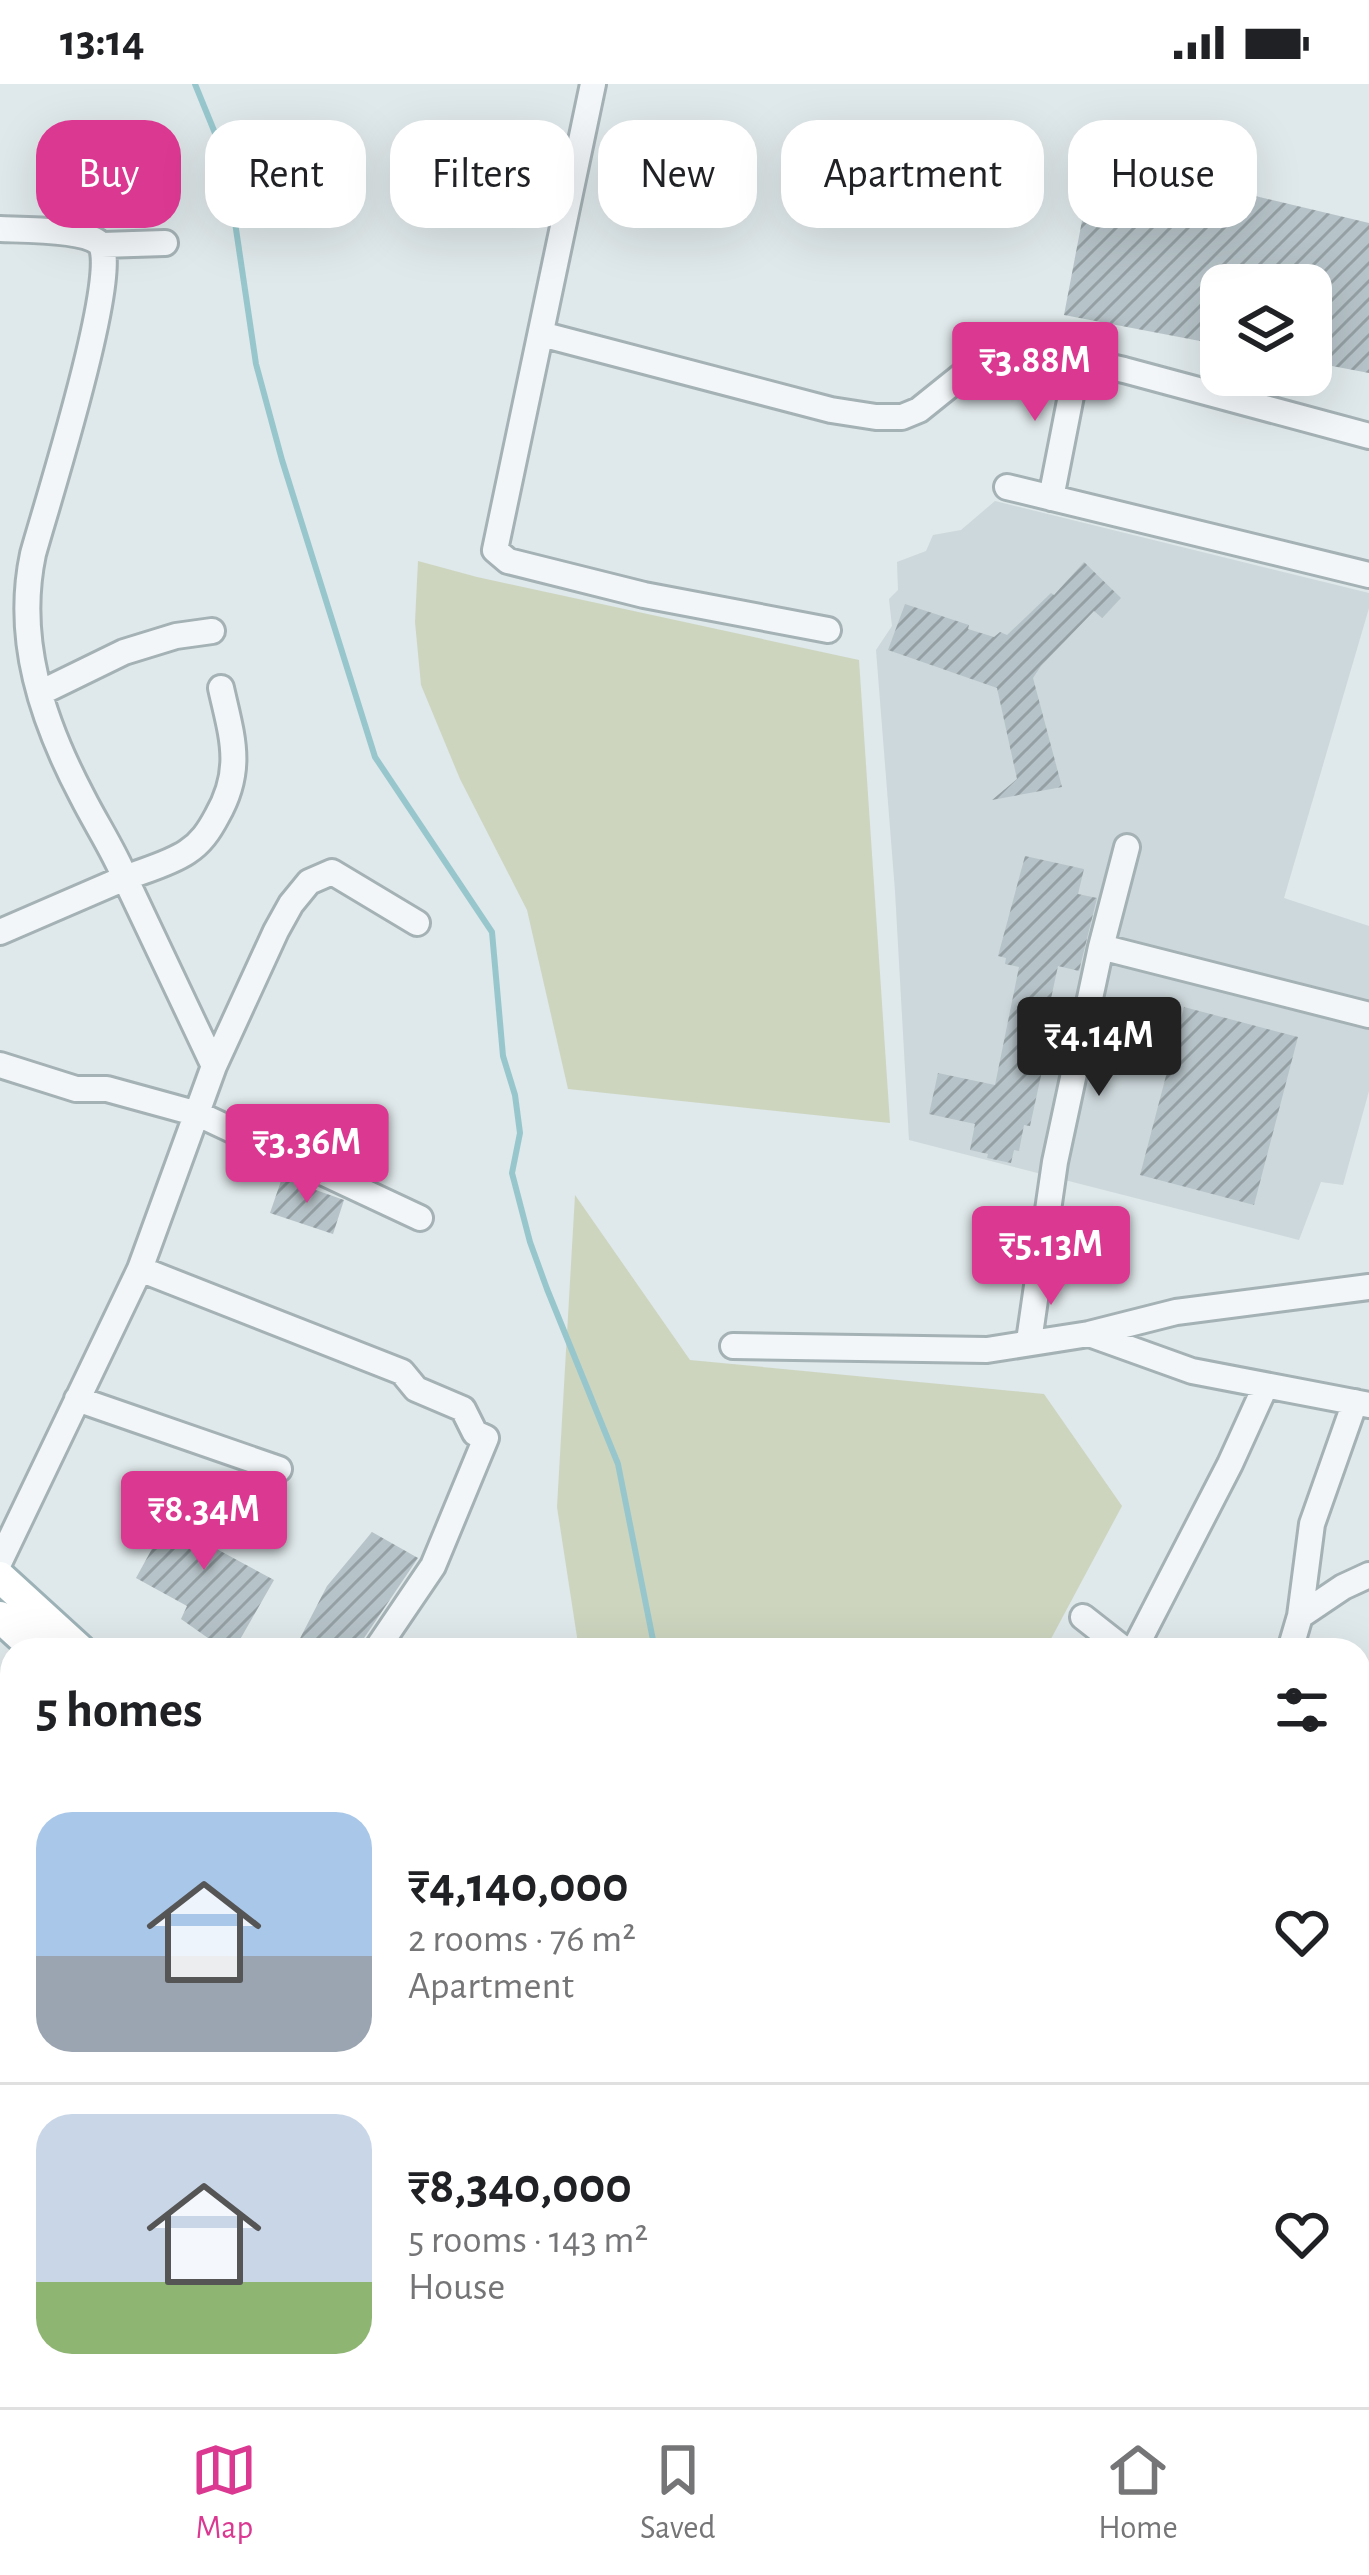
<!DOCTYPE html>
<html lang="en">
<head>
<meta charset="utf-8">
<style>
	body { margin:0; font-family:"Alegreya Sans",sans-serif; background:#f6f6f6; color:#202124; height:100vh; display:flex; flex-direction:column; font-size:45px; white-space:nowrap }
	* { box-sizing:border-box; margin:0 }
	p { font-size:39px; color:#757577 }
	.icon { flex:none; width:66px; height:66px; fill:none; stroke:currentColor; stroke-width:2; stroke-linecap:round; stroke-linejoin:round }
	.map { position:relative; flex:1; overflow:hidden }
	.drawer { position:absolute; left:0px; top:1554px; width:1371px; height:771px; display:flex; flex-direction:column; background:#fff; border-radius:36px 36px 0 0; box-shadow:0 12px 48px #0002 }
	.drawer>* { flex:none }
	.banner { position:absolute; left:36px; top:36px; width:1299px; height:108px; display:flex; gap:24px }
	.fabs { position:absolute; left:1200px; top:180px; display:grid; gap:24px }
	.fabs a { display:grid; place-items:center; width:132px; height:132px; border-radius:24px; background:#fff; box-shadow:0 12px 48px #0002; font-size:60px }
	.price { position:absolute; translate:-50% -102px; padding:0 27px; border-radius:12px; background:#db3892; color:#fff; font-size:39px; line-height:78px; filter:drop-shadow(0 3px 6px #0008) }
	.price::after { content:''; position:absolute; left:50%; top:72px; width:36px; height:27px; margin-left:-18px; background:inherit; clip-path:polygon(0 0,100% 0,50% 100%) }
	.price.on { background:#222; color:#fff }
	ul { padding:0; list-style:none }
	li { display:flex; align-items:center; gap:36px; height:300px; padding:0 36px }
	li+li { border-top:3px solid #e0e0e0 }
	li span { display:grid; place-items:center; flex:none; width:336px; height:240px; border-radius:36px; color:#555 }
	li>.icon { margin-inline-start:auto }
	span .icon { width:144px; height:144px; fill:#fffc; stroke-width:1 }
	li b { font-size:51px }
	h2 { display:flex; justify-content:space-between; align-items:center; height:144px; padding:0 36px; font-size:51px }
	.pill { padding:0 42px; border-radius:36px; background:#fff; box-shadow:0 12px 48px #0002; font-size:42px; line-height:108px }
	.pill.on { background:#db3892; color:#fff }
	.status { display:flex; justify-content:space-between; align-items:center; height:84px; padding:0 60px; background:#fff; direction:ltr }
	.status svg { height:33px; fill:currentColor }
	.menu { display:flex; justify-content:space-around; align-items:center; height:168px; border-top:3px solid #e0e0e0; background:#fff; font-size:33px; color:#757577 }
	.menu a { display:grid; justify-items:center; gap:6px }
	.menu .on { color:#db3892 }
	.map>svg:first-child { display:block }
	.built { fill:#cdd8dc }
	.park { fill:#cdd5bf }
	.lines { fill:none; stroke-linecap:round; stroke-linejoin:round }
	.stream { stroke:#97c7cd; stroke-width:6 }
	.building { fill:url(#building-hatch) }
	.minor-casing { stroke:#a4b1b5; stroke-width:30 }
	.major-casing { stroke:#9db2b7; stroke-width:36 }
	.minor { stroke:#f2f6f8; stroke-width:24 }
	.major { stroke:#fff; stroke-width:30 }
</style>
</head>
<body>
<div class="status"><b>13:14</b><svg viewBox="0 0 49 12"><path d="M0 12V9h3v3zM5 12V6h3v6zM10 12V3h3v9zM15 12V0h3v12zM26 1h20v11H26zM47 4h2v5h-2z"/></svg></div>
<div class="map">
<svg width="1369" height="2323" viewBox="0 0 1369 2323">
	<defs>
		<pattern id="building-hatch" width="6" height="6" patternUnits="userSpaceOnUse" patternTransform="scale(3)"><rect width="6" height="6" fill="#b6c3c8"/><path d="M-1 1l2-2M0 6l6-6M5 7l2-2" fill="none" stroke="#94a0a4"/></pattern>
	</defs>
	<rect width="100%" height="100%" fill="#dfe8ea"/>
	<path class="built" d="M995 417 1369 509V524L1284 814 1369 842V1007L1343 1101 1321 1098 1299 1156 909 1056 895 807 876 566 892 542 889 515 898 506 897 478 926 467 933 451 961 446Z"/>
	<path class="park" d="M418 477 477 493 859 576 890 1039 568 1005 527 826 460 695 421 601 415 538Z
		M575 1111 690 1276 1044 1310 1122 1422 1045 1566H579L557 1423Z"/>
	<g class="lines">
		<path class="stream" d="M195 0 217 54 232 118 256 280 282 376 375 673 492 848 503 972 515 1011 520 1049 512 1089 530 1158 547 1205 618 1380 655 1566
			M611 2323 612 2313"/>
	</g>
	<path class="building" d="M1094 74 1369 139V289L1311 278V201H1221V261L1064 231Z
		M1084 478 1121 514 1102 534 1094 527 1041 582 1033 594 1062 703 992 716 1017 695 997 604 888 566 905 520 969 541 968 545 994 553 1000 548 1007 551 1051 509 1054 511Z
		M1025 772 1084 785 1078 810 1097 814 1079 887 1058 882 1049 924 1059 926 1055 947 1051 946 1030 1042 1024 1041 1019 1067 1014 1066 1011 1079 987 1074 988 1070 970 1066 975 1040 929 1030 938 989 995 1001 1019 883 1005 880 1006 874 998 872Z
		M1184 923 1298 953 1254 1121 1140 1091Z
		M282 1094 344 1116 333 1150 270 1129Z
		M188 1399 221 1417 200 1456 274 1496 234 1566H225L181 1535 187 1522 136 1494Z
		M372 1448 418 1474 356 1566H294L327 1502Z"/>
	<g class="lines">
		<g class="minor-casing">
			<path id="minor" d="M593 0 495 466 508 477 644 511 828 546
				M0 145C23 146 83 145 99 159 124 180 44 429 33 470 15 555 42 636 82 712 96 740 113 765 125 794L0 848
				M102 161 165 159
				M541 250 831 326 876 333H902L919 326 975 281 996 269 1015 265 1039 267 1124 286 1369 352
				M1007 403 1369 491
				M1051 414 1078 276
				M40 609 124 568 176 552 212 547
				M1101 863 1369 931
				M0 981 76 1005H107L198 1030 420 1134
				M214 982 125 794C145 786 169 780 187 768 201 759 209 747 217 732 244 685 232 653 221 604
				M140 1185 402 1288 416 1305 463 1325 475 1349 486 1354 433 1482 376 1566
				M1089 1250 1192 1287 1369 1321
				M1029 1257 1055 1078 1101 863 1127 763
				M733 1262 987 1266 1089 1250 1176 1228 1369 1203
				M77 1315 279 1385
				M0 1477 140 1185 214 982 276 847 291 820 309 798 332 788 417 839
				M1300 1532 1312 1440 1355 1318
				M1083 1533 1125 1566
				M1134 1566 1230 1380 1265 1303
				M1290 1566 1300 1532 1343 1503 1369 1491
				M1359 1689 1369 1674
				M1359 1765 1369 1773
				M0 1781 12 1792
				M0 1922 12 1925
				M0 2067 12 2070
				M1359 2304 1369 2263
				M119 2313 126 2323
				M438 2313 440 2323
				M1015 2313 1040 2323
				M2 2323 12 2308
				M223 2323 230 2313
				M885 2323 888 2313
				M1159 2323 1160 2313"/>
		</g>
		<g class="major-casing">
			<path id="major" d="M0 1493 80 1566
				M0 1533 36 1566
				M1359 2076 1369 2080"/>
		</g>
		<use href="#minor" class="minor"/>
		<use href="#major" class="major"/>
	</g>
</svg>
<div class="fabs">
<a><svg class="icon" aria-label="layers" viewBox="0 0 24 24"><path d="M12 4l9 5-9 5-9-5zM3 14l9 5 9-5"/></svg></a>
</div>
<b class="price" style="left:1035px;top:340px">₹3.88M</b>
<b class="price on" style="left:1099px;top:1015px">₹4.14M</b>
<b class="price" style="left:307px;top:1122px">₹3.36M</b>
<b class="price" style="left:1051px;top:1224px">₹5.13M</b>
<b class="price" style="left:204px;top:1489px">₹8.34M</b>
<div class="banner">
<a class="pill on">Buy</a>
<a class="pill">Rent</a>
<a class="pill">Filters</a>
<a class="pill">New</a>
<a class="pill">Apartment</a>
<a class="pill">House</a>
</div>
<section class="drawer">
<h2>5 homes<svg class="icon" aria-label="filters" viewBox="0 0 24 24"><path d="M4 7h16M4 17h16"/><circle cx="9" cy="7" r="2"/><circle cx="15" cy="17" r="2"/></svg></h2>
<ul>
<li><span style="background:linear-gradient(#a9c7e8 60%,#9aa5b1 0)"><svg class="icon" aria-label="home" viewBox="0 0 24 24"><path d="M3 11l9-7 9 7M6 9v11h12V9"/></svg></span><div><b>₹4,140,000</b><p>2 rooms · 76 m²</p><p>Apartment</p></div><svg class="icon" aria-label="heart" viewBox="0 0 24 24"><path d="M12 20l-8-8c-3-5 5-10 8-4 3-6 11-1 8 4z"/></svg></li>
<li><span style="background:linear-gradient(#c9d6e8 70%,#8fb573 0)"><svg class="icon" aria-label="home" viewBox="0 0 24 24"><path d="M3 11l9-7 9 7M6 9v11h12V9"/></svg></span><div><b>₹8,340,000</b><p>5 rooms · 143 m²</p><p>House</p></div><svg class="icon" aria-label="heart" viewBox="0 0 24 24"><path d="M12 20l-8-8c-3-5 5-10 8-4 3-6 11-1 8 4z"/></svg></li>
</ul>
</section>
</div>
<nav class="menu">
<a class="on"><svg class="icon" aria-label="map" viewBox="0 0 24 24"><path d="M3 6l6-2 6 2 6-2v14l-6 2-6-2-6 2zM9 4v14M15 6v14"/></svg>Map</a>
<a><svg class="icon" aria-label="saved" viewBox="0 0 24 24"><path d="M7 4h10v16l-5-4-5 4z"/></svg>Saved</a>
<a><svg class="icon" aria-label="home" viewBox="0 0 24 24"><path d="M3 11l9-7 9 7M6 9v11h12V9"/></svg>Home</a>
</nav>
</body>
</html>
